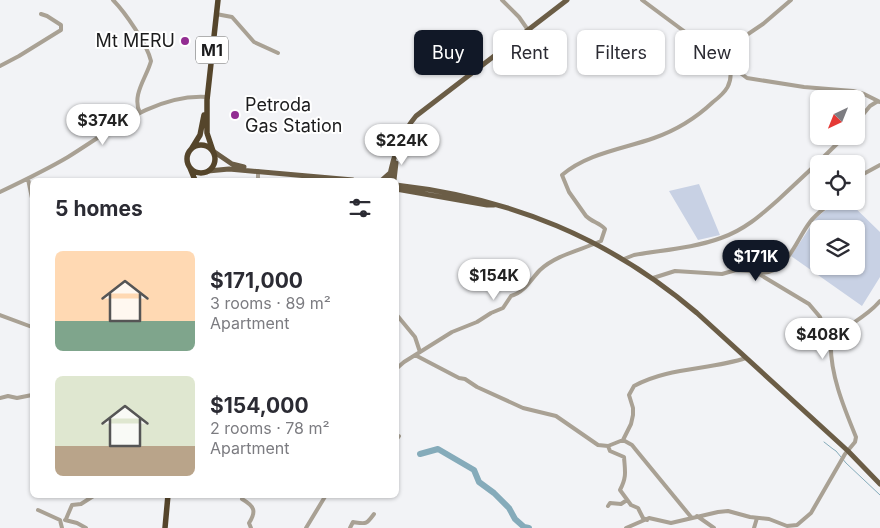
<!DOCTYPE html>
<html lang="en">
<head>
<meta charset="utf-8">
<style>
	body { margin:0; font-family:Inter,sans-serif; background:#f2f2f3; color:#2b2b33; height:100vh; display:flex; flex-direction:column; font-size:19px; white-space:nowrap }
	* { box-sizing:border-box; margin:0 }
	p { font-size:16px; color:#7c7c81 }
	.icon { flex:none; width:28px; height:28px; fill:none; stroke:currentColor; stroke-width:2; stroke-linecap:round; stroke-linejoin:round }
	.map { position:relative; flex:1; overflow:hidden }
	.panel { position:absolute; left:30px; top:178px; width:369px; height:320px; display:flex; flex-direction:column; background:#fff; border-radius:8px; box-shadow:0 1px 4px #0004 }
	.panel>* { flex:none }
	.banner { position:absolute; left:414px; top:30px; width:391px; height:45px; display:flex; gap:10px }
	.needle { width:32px; rotate:223deg }
	.fabs { position:absolute; left:810px; top:90px; display:grid; gap:10px }
	.fabs a { display:grid; place-items:center; width:55px; height:55px; border-radius:8px; background:#fff; box-shadow:0 1px 4px #0004; font-size:25px }
	.price { position:absolute; translate:-50% -42px; padding:0 11px; border-radius:18px; background:#fff; color:#222; font-size:16px; line-height:32px; filter:drop-shadow(0 1px 2px #0008) }
	.price::after { content:''; position:absolute; left:50%; top:30px; width:15px; height:11px; margin-left:-8px; background:inherit; clip-path:polygon(0 0,100% 0,50% 100%) }
	.price.active { background:#111827; color:#fff }
	ul { padding:0; list-style:none }
	li { display:flex; align-items:center; gap:15px; height:125px; padding:0 25px }
	li span { display:grid; place-items:center; flex:none; width:140px; height:100px; border-radius:8px; color:#555 }
	li>.icon { margin-inline-start:auto }
	span .icon { width:60px; height:60px; fill:#fffc; stroke-width:1 }
	li b { font-size:21px }
	h2 { display:flex; justify-content:space-between; align-items:center; height:60px; padding:0 25px; font-size:21px }
	.pill { padding:0 18px; border-radius:8px; background:#fff; box-shadow:0 1px 4px #0004; font-size:18px; line-height:45px }
	.pill.active { background:#111827; color:#fff }
	.map>svg:first-child { display:block }
	.green { fill:#c8d1e4; fill-rule:evenodd }
	.lines { fill:none; stroke-linecap:round; stroke-linejoin:round }
	.stream { stroke:#85abba; stroke-width:1 }
	.river { stroke:#85abba; stroke-width:6 }
	.minor { stroke:#a9a194; stroke-width:4 }
	.major { stroke:#6b5d46; stroke-width:5 }
	.highway { stroke:#55452b; stroke-width:5.5 }
	.poi-dot { fill:#932d92; stroke:#fff; stroke-width:2 }
	.labels { text-anchor:middle; stroke-width:4; stroke-linejoin:round; paint-order:stroke }
	.shield { fill:#fff; stroke:#606061; stroke-width:1 }
	.shield-label { font-size:16px; font-weight:bold; fill:#1c1c1d }
	.poi-label { font-size:18px; fill:#1c1c1d; stroke:#fff; text-anchor:end }
</style>
</head>
<body>
<div class="map">
<svg width="880" height="528" viewBox="0 0 880 528">
	<rect width="100%" height="100%" fill="#f2f3f6"/>
	<path class="green" d="M699 184 720 235 698 240 669 191Z
		M837 201H848L880 232V277L862 306 791 256 816 218ZM819 229H856V266H819Z"/>
	<g class="lines">
		<path class="stream" d="M824 442 833 449 836 451 846 463 880 495"/>
		<path class="river" d="M420 454 438 449 474 470 479 482 494 493 509 508 515 519 524 527 529 528"/>
		<path class="minor" d="M113 0C125 12 147 44 151 61 147 77 131 95 140 113
			M502 0 519 17 528 30
			M642 0 747 78 804 87 853 91 864 94 880 102
			M216 14 232 17 254 42 278 53
			M453 47 463 57 477 69
			M719 56 723 51 763 24 791 0
			M0 66 19 56 61 30V25L47 16 41 14
			M856 123 870 106 878 101
			M258 171V180
			M856 178 880 165
			M28 179 32 198
			M0 192C23 181 46 170 68 157 110 131 156 93 208 97
			M32 242V243
			M624 259 634 255C663 250 694 248 721 238 744 230 760 216 778 200 801 179 823 158 845 136
			M761 273C787 273 796 240 810 222 816 214 825 208 833 201
			M653 278 675 271 722 274 736 270 754 271 809 304 820 317 827 338 831 340
			M396 314 415 337 420 352
			M0 315 32 327
			M415 355 459 378 465 379 477 387 523 408 556 416 598 445 608 446 623 440 631 424 633 415V408L629 395 634 386C668 367 710 370 746 358
			M396 369 404 362 452 332 477 322 491 313 503 308 511 296C524 293 531 279 540 270 556 255 581 250 601 241L605 229C600 223 592 222 586 216L569 192 562 175C588 153 623 149 654 138 677 130 696 118 713 102 726 92 733 84 730 67
			M0 398 8 396 17 398 32 395
			M396 440 399 436
			M623 440 632 445 636 450 691 517
			M608 446 610 451 624 457C625 471 627 477 620 490L631 505 638 508 643 518 647 520
			M242 499C254 506 257 511 249 523L251 528
			M608 506 610 503 621 504 627 500
			M38 510 60 520 62 528
			M697 516 714 528
			M66 519 72 505 81 504 95 495
			M65 520 77 523 86 528
			M306 528 326 495
			M350 528 353 522C366 524 366 525 374 514
			M626 528 649 518 671 523 718 512 728 511 750 517 769 519 787 526 797 525 811 513 845 454 855 442 856 437C844 408 829 372 831 340 846 325 866 318 880 301
			M754 528 757 518"/>
		<path class="major" d="M213 151 232 164 244 167
			M208 171 229 169 353 180
			M382 180 391 172
			M389 180C393 156 400 135 416 116L567 0
			M394 180 396 163
			M396 185C511 198 609 238 697 313L848 451 880 484
			M396 189 487 205H494"/>
		<path class="highway" d="M187 159a14 14 0 1 1 28 0a14 14 0 1 1-28 0Z
			M192 148 200 135 204 115
			M213 151 207 133V100L218 0
			M190 168 195 180
			M165 528 168 495"/>
	</g>
	<g class="poi-dot">
		<circle cx="185" cy="41" r="5"/>
		<circle cx="235" cy="115" r="5"/>
	</g>
	<g class="labels">
		<rect class="shield" x="196" y="36.5" width="32" height="27" rx="4"/>
		<g class="shield-label">
			<text x="212" y="56">M1</text>
		</g>
		<g class="poi-label">
			<text x="175" y="47">Mt MERU</text>
			<text x="245" y="111" text-anchor="start">Petroda<tspan x="245" dy="21">Gas Station</tspan></text>
		</g>
	</g>
</svg>
<div class="fabs">
<a><svg class="needle" viewBox="-14 -14 28 28"><path d="M0-13l5 13h-10z" fill="#e53935"/><path d="M0 13l5-13h-10z" fill="#7c7c81"/></svg></a>
<a><svg class="icon" aria-label="locate" viewBox="0 0 24 24"><circle cx="12" cy="12" r="6"/><path d="M12 2v4M12 18v4M2 12h4M18 12h4"/></svg></a>
<a><svg class="icon" aria-label="layers" viewBox="0 0 24 24"><path d="M12 4l9 5-9 5-9-5zM3 14l9 5 9-5"/></svg></a>
</div>
<b class="price" style="left:103px;top:146px">$374K</b>
<b class="price" style="left:402px;top:166px">$224K</b>
<b class="price active" style="left:756px;top:282px">$171K</b>
<b class="price" style="left:494px;top:301px">$154K</b>
<b class="price" style="left:823px;top:360px">$408K</b>
<div class="banner">
<a class="pill active">Buy</a>
<a class="pill">Rent</a>
<a class="pill">Filters</a>
<a class="pill">New</a>
</div>
<section class="panel">
<h2>5 homes<svg class="icon" aria-label="filters" viewBox="0 0 24 24"><path d="M4 7h16M4 17h16"/><circle cx="9" cy="7" r="2"/><circle cx="15" cy="17" r="2"/></svg></h2>
<ul>
<li><span style="background:linear-gradient(#ffd9b3 70%,#7fa58c 0)"><svg class="icon" aria-label="home" viewBox="0 0 24 24"><path d="M3 11l9-7 9 7M6 9v11h12V9"/></svg></span><div><b>$171,000</b><p>3 rooms · 89 m²</p><p>Apartment</p></div></li>
<li><span style="background:linear-gradient(#dfe7d0 70%,#b9a48a 0)"><svg class="icon" aria-label="home" viewBox="0 0 24 24"><path d="M3 11l9-7 9 7M6 9v11h12V9"/></svg></span><div><b>$154,000</b><p>2 rooms · 78 m²</p><p>Apartment</p></div></li>
</ul>
</section>
</div>
</body>
</html>
